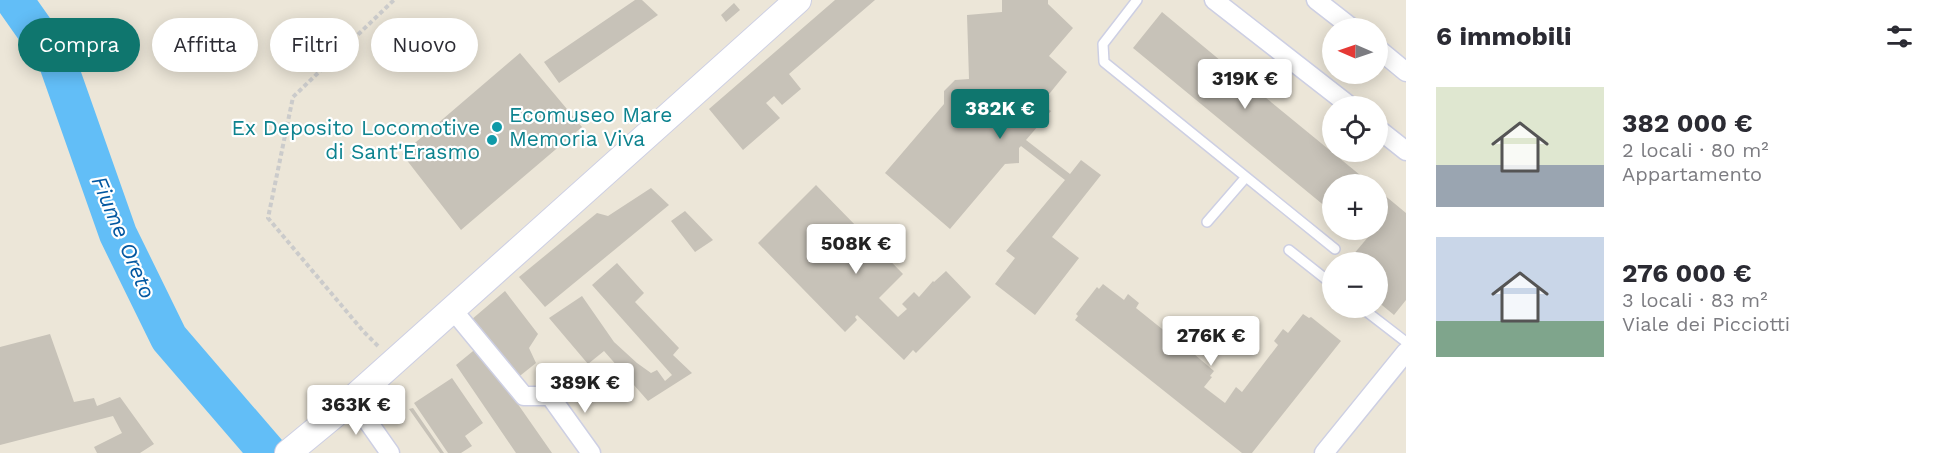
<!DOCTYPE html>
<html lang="it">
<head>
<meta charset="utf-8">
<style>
	body { margin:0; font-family:"Work Sans",sans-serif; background:#f7f7f7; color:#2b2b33; height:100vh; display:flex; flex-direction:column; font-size:22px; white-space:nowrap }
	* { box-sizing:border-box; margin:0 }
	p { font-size:20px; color:#7c7c81 }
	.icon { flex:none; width:33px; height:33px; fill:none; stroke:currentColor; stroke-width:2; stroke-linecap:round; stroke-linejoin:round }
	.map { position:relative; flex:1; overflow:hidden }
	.panel { display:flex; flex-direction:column; background:#fff; width:540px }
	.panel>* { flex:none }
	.banner { position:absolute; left:18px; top:18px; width:570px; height:54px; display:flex; gap:12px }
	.needle { width:39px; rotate:272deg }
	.buttons { position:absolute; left:1322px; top:18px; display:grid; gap:12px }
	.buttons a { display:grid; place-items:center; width:66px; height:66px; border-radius:50%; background:#fff; box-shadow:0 3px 15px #0003; font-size:30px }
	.price { position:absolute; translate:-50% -51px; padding:0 14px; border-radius:6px; background:#fff; color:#222; font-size:20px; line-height:39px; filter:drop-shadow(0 2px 3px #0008) }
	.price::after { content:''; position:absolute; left:50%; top:36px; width:18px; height:14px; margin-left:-9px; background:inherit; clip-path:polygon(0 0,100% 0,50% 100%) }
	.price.on { background:#0f766e; color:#fff }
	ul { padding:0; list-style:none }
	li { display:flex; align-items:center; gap:18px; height:150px; padding:0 30px }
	li span { display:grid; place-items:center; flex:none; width:168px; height:120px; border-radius:0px; color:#555 }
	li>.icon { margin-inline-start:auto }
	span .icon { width:72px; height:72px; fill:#fffc; stroke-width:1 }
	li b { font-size:26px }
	h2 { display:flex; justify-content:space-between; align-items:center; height:72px; padding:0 30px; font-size:26px }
	.chip { padding:0 21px; border-radius:27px; background:#fff; box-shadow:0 3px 15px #0003; font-size:21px; line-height:54px }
	.chip.on { background:#0f766e; color:#fff }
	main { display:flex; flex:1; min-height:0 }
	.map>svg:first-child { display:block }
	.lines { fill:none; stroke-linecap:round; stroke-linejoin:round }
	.river { stroke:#62bef7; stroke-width:38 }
	.building { fill:#c7c2b8 }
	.lane-casing { stroke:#cdcfe3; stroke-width:12 }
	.street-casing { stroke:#cdcfe3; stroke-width:21 }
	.secondary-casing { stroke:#cdcfe3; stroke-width:28 }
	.path { stroke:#cbcbcb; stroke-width:4; stroke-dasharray:4.5 3; stroke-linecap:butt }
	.lane { stroke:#fff; stroke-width:9 }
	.street { stroke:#fff; stroke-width:18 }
	.secondary { stroke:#fff; stroke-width:26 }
	.culture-dot { fill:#0f9aa8; stroke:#fff; stroke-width:2 }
	.labels { text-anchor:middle; stroke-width:4.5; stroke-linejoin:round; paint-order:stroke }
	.culture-label { font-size:21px; fill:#0d838f; stroke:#fff; text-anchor:start }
	.water-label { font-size:22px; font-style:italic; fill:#0358a1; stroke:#fff }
</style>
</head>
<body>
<main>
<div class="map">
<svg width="1406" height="453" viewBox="0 0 1406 453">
	<rect width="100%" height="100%" fill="#ece6d8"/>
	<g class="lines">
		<path class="river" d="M14 0 57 61 118 234 169 338 268 453"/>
	</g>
	<path class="building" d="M635 0H642L658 15 559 83 544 62Z
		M835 0H875L789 74 801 89 782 105 774 96 766 103 780 118 743 150 709 109Z
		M1002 0H1048V4L1073 28 1049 56 1067 72 1041 104 1051 111 1026 140 1070 174 1081 160 1101 175 1052 237 1079 258 1035 315 995 284 1015 258 1006 251 1065 180 1021 146 1019 148V163L1005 164 950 229 885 173 944 104V91L955 80 969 79 967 15 1002 12Z
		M734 3 740 10 726 22 721 15Z
		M1162 12 1221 61 1371 184H1332V212L1133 48Z
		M520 53 582 127 461 230 402 154Z
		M816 185 903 274 879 298 898 317 907 309 902 304 914 292 919 297 933 281 934 282 946 271 971 297 916 353 913 350 904 360 857 315 855 317 857 320 845 332 758 243Z
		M651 188 669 205 545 307 519 277 597 213 608 216Z
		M1377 189 1406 213V300L1394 315 1377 301V262H1347L1374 230H1377Z
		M685 211 713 240 695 252 671 221Z
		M617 263 644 293 635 302 679 348 673 355 692 373 648 401 604 351 588 364 549 318 582 296 614 342 637 363 651 373 657 370 665 381 672 375 592 285Z
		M1103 284 1124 300 1128 294 1139 303 1136 308 1182 345 1185 340 1198 350 1194 354 1214 371 1210 376 1212 377 1204 387 1225 403 1236 387 1242 392 1278 345 1274 341 1283 329 1288 333 1303 314 1309 318 1311 317 1341 341 1252 453H1242L1075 320 1078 316 1076 314 1097 287 1099 289Z
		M505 291 538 334 529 348 536 363 516 379 471 320Z
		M50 334 74 402 94 398 97 406 120 397 154 444 140 453H97L94 447 122 433 113 416 0 445V347Z
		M478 347 552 453H516L456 365Z
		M452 378 483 423 465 436 472 446 461 453H448L414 403Z
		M413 408 444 453H440L409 409Z"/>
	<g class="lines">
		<g class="lane-casing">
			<path id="lane" d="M1137 0 1103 44 1104 62 1335 249
				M1207 222 1246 177
				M1289 250 1332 284
				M1362 308 1406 342"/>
		</g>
		<g class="street-casing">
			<path id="street" d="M1214 0 1350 106
				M1316 0 1352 28
				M1377 48 1406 72
				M1377 128 1406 151
				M452 309 524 396H550L591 453
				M352 399 390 453
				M1324 453 1406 352"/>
		</g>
		<g class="secondary-casing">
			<path id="secondary" d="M288 453 339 411 798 0"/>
		</g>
		<path class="path" d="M378 346 363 331 268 218 293 97 394 0"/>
		<use href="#lane" class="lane"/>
		<use href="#street" class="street"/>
		<use href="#secondary" class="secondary"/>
	</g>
	<g class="culture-dot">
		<circle cx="497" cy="127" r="6"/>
		<circle cx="492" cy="140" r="6"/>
	</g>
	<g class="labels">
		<g class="culture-label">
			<text x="509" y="122">Ecomuseo Mare<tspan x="509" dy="24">Memoria Viva</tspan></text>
			<text x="480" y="135" text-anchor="end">Ex Deposito Locomotive<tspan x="480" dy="24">di Sant'Erasmo</tspan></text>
		</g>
		<g class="water-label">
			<text transform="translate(124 237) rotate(67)" y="8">Fiume Oreto</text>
		</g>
	</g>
</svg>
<div class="buttons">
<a><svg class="needle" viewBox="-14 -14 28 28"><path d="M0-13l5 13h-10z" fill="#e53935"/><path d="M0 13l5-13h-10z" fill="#7c7c81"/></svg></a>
<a><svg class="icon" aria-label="locate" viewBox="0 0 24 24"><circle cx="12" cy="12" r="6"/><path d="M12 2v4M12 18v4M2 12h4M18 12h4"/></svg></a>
<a>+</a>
<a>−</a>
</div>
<b class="price" style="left:1245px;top:110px">319K €</b>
<b class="price on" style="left:1000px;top:140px">382K €</b>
<b class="price" style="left:856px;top:275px">508K €</b>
<b class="price" style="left:1211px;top:367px">276K €</b>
<b class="price" style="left:585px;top:414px">389K €</b>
<b class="price" style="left:356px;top:436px">363K €</b>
<div class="banner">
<a class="chip on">Compra</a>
<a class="chip">Affitta</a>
<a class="chip">Filtri</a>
<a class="chip">Nuovo</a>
</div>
</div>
<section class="panel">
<h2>6 immobili<svg class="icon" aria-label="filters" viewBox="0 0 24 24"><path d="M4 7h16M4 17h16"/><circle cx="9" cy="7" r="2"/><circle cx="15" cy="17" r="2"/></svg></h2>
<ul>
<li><span style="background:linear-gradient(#dfe7d0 65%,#9aa5b1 0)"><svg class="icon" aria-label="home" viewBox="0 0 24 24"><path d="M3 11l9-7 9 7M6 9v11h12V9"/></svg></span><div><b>382 000 €</b><p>2 locali · 80 m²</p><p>Appartamento</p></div></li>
<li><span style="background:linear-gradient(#c9d6e8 70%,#7fa58c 0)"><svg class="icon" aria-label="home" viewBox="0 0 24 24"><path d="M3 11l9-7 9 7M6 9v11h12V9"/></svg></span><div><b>276 000 €</b><p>3 locali · 83 m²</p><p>Viale dei Picciotti</p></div></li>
</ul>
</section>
</main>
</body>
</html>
